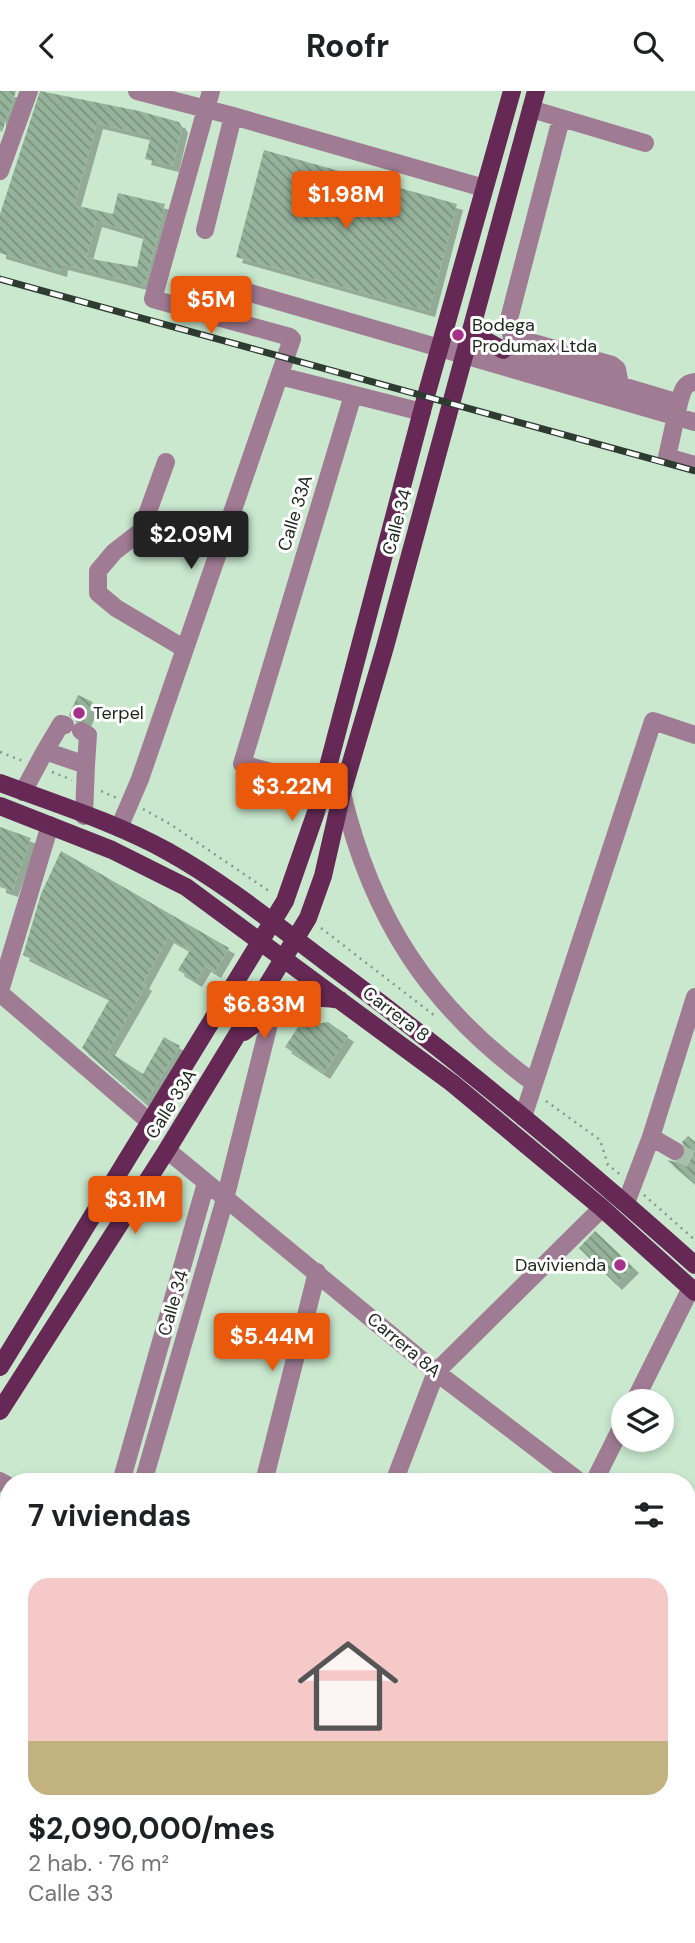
<!DOCTYPE html>
<html lang="es">
<head>
<meta charset="utf-8">
<style>
	body { margin:0; font-family:"DM Sans",sans-serif; background:#f6f6f6; color:#202124; height:100vh; display:flex; flex-direction:column; font-size:26px; white-space:nowrap }
	* { box-sizing:border-box; margin:0 }
	p { font-size:23px; color:#757577 }
	.icon { flex:none; width:38px; height:38px; fill:none; stroke:currentColor; stroke-width:2; stroke-linecap:round; stroke-linejoin:round }
	.map { position:relative; flex:1; overflow:hidden }
	.details { position:absolute; left:0px; top:1382px; width:696px; height:471px; display:flex; flex-direction:column; background:#fff; border-radius:28px 28px 0 0; box-shadow:0 4px 10px #0003 }
	.details>* { flex:none }
	.tools { position:absolute; left:611px; top:1298px; display:grid; gap:14px }
	.tools a { display:grid; place-items:center; width:63px; height:63px; border-radius:50%; background:#fff; box-shadow:0 4px 10px #0003; font-size:35px }
	.price { position:absolute; translate:-50% -60px; padding:0 16px; border-radius:7px; background:#ea580c; color:#fff; font-size:23px; line-height:46px; filter:drop-shadow(0 2px 4px #0008) }
	.price::after { content:''; position:absolute; left:50%; top:42px; width:21px; height:16px; margin-left:-10px; background:inherit; clip-path:polygon(0 0,100% 0,50% 100%) }
	.price.current { background:#222; color:#fff }
	ul { padding:0; list-style:none }
	li { display:grid; align-content:center; gap:14px; height:371px; padding:0 28px }
	li span { display:grid; place-items:center; height:217px; border-radius:21px; color:#555 }
	li>.icon { margin-inline-start:auto }
	span .icon { width:126px; height:126px; fill:#fffc; stroke-width:1 }
	li b { font-size:30px }
	h2 { display:flex; justify-content:space-between; align-items:center; height:84px; padding:0 28px; font-size:30px }
	header { display:flex; justify-content:space-between; align-items:center; height:91px; padding:0 28px; background:#fff; font-size:32px; font-weight:700 }
	.map>svg:first-child { display:block }
	.building { fill:url(#building-back-hatch); fill-rule:evenodd; filter:url(#shadow) }
	.lines { fill:none; stroke-linecap:round; stroke-linejoin:round }
	.minor-tunnel { stroke:#a6c1ab; stroke-width:18; stroke-dasharray:18 9; stroke-linecap:butt }
	.path { stroke:#849b87; stroke-width:2.5; stroke-dasharray:2 5; stroke-linecap:butt }
	.minor { stroke:#a07c94; stroke-width:18 }
	.major { stroke:#662956; stroke-width:18 }
	.rail-casing { stroke:#2d3b30; stroke-width:7 }
	.rail { stroke:#fff; stroke-width:4.5; stroke-dasharray:13; stroke-linecap:butt }
	.poi-dot { fill:#a6318a; stroke:#fff; stroke-width:2.5 }
	.labels { text-anchor:middle; stroke-width:6; stroke-linejoin:round; paint-order:stroke }
	.poi-label { font-size:18px; fill:#1b261d; stroke:#fff; text-anchor:start }
	.street-label { font-size:18px; fill:#1b261d; stroke:#fff }
</style>
</head>
<body>
<header><svg class="icon" aria-label="back" viewBox="0 0 24 24"><path d="M15 5l-7 7 7 7"/></svg>Roofr<svg class="icon" aria-label="search" viewBox="0 0 24 24"><circle cx="10" cy="10" r="6"/><path d="M15 15l6 6"/></svg></header>
<div class="map">
<svg width="695" height="1852" viewBox="0 0 695 1852">
	<defs>
		<pattern id="building-back-hatch" width="6" height="6" patternUnits="userSpaceOnUse" patternTransform="scale(1.75)"><rect width="6" height="6" fill="#95b39b"/><path d="M-1 5l2 2M0 0l6 6M5-1l2 2" fill="none" stroke="#79917e"/></pattern>
		<filter id="shadow"><feDropShadow dx="6" dy="6" stdDeviation="0" flood-color="#0004"/></filter>
	</defs>
	<rect width="100%" height="100%" fill="#c9e8ce"/>
	<path class="building" d="M0 0H16L2 41 0 40Z
		M40 0 139 20 179 31 182 36 173 75 145 68 151 45 97 32 74 114 113 123 118 102 165 113 145 194 62 173 61 180 0 162V123ZM96 130 144 144 137 176 86 167Z
		M264 59 457 113 429 220 236 166Z
		M78 604 93 611 85 630H76L69 624Z
		M0 736 31 747 12 800 0 796Z
		M61 760 229 857 215 881 205 875 196 890 178 879 190 859 168 846 143 892 146 894 108 960 143 983 164 946 180 955 145 1012 82 957 110 907 23 864 41 803Z
		M328 931 348 945 324 982 285 956 298 936Z
		M688 1045 695 1051V1093L667 1069 676 1071 684 1066 686 1059 682 1051Z
		M595 1140 633 1176 616 1193 579 1157Z"/>
	<g class="lines">
		<path class="minor-tunnel" d="M675 1060 695 1070"/>
		<path class="path" d="M0 661 23 670
			M52 681 72 689
			M101 700 117 707
			M143 718 170 733 272 802
			M321 837 435 925
			M546 1010 600 1049 608 1074 621 1084
			M644 1104 695 1149"/>
		<path class="minor" d="M137 0 233 25 484 97
			M531 18 645 52
			M0 80 29 0
			M205 139 233 25
			M233 197 695 331
			M444 242 679 312 667 366 695 374
			M512 246 612 274 617 278 620 294
			M514 262 509 228 561 28
			M280 285 422 321
			M679 312C682 302 683 292 695 291
			M166 371 141 440 114 461 98 480V502L116 517 185 558
			M81 640 88 644 86 674
			M45 660 61 633 65 634
			M322 695 242 673 353 304
			M23 701 45 660 86 674 84 725
			M342 702C372 828 429 916 534 992
			M119 737 140 688 292 248 290 246 153 208 211 0
			M0 900 50 734
			M0 902 151 1032
			M523 1026 653 630 695 644
			M651 1046 675 1060
			M167 1059 436 1281 580 1391
			M626 1112 651 1046 695 906
			M634 1311 691 1197
			M0 1390 9 1395
			M121 1391 206 1092
			M143 1391 225 1108 272 921
			M264 1391 317 1181
			M394 1391 436 1281 602 1117
			M594 1391 623 1333
			M688 1468 695 1474
			M0 1482 9 1467
			M688 1521 695 1507
			M688 1820 695 1806
			M0 1822 9 1791
			M47 1844 59 1852
			M15 1852 18 1844
			M143 1852 146 1844
			M368 1852 372 1844
			M514 1852 518 1844
			M668 1852 672 1844"/>
		<path class="major" d="M474 229 485 249 503 259
			M0 692C56 713 114 731 167 760 223 791 275 833 327 872 455 966 576 1068 695 1174
			M0 715 112 759 186 796 452 992 602 1117 695 1201
			M244 941C273 918 303 901 340 909
			M0 1276 285 810 316 721 426 305 512 0
			M0 1320 167 1059 308 827 323 785 342 702 385 556 536 0"/>
		<g class="rail-casing">
			<path id="rail" d="M0 188 695 380"/>
		</g>
		<use href="#rail" class="rail"/>
	</g>
	<g class="poi-dot">
		<circle cx="458" cy="244" r="7"/>
		<circle cx="79" cy="622" r="7"/>
		<circle cx="620" cy="1174" r="7"/>
	</g>
	<g class="labels">
		<g class="poi-label">
			<text x="472" y="240">Bodega<tspan x="472" dy="21">Produmax Ltda</tspan></text>
			<text x="93" y="628">Terpel</text>
			<text x="606" y="1180" text-anchor="end">Davivienda</text>
		</g>
		<g class="street-label">
			<text transform="translate(295 422) rotate(-73)" y="6">Calle 33A</text>
			<text transform="translate(397 431) rotate(-75)" y="6">Calle 34</text>
			<text transform="translate(396 923) rotate(37)" y="6">Carrera 8</text>
			<text transform="translate(171 1013) rotate(-58)" y="6">Calle 33A</text>
			<text transform="translate(173 1212) rotate(-74)" y="6">Calle 34</text>
			<text transform="translate(404 1254) rotate(40)" y="6">Carrera 8A</text>
		</g>
	</g>
</svg>
<div class="tools">
<a><svg class="icon" aria-label="layers" viewBox="0 0 24 24"><path d="M12 4l9 5-9 5-9-5zM3 14l9 5 9-5"/></svg></a>
</div>
<b class="price" style="left:346px;top:140px">$1.98M</b>
<b class="price" style="left:211px;top:245px">$5M</b>
<b class="price current" style="left:191px;top:480px">$2.09M</b>
<b class="price" style="left:292px;top:732px">$3.22M</b>
<b class="price" style="left:264px;top:950px">$6.83M</b>
<b class="price" style="left:135px;top:1145px">$3.1M</b>
<b class="price" style="left:272px;top:1282px">$5.44M</b>
<section class="details">
<h2>7 viviendas<svg class="icon" aria-label="filters" viewBox="0 0 24 24"><path d="M4 7h16M4 17h16"/><circle cx="9" cy="7" r="2"/><circle cx="15" cy="17" r="2"/></svg></h2>
<ul>
<li><span style="background:linear-gradient(#f6c9c9 75%,#c2b280 0)"><svg class="icon" aria-label="home" viewBox="0 0 24 24"><path d="M3 11l9-7 9 7M6 9v11h12V9"/></svg></span><div><b>$2,090,000/mes</b><p>2 hab. · 76 m²</p><p>Calle 33</p></div></li>
</ul>
</section>
</div>
</body>
</html>
